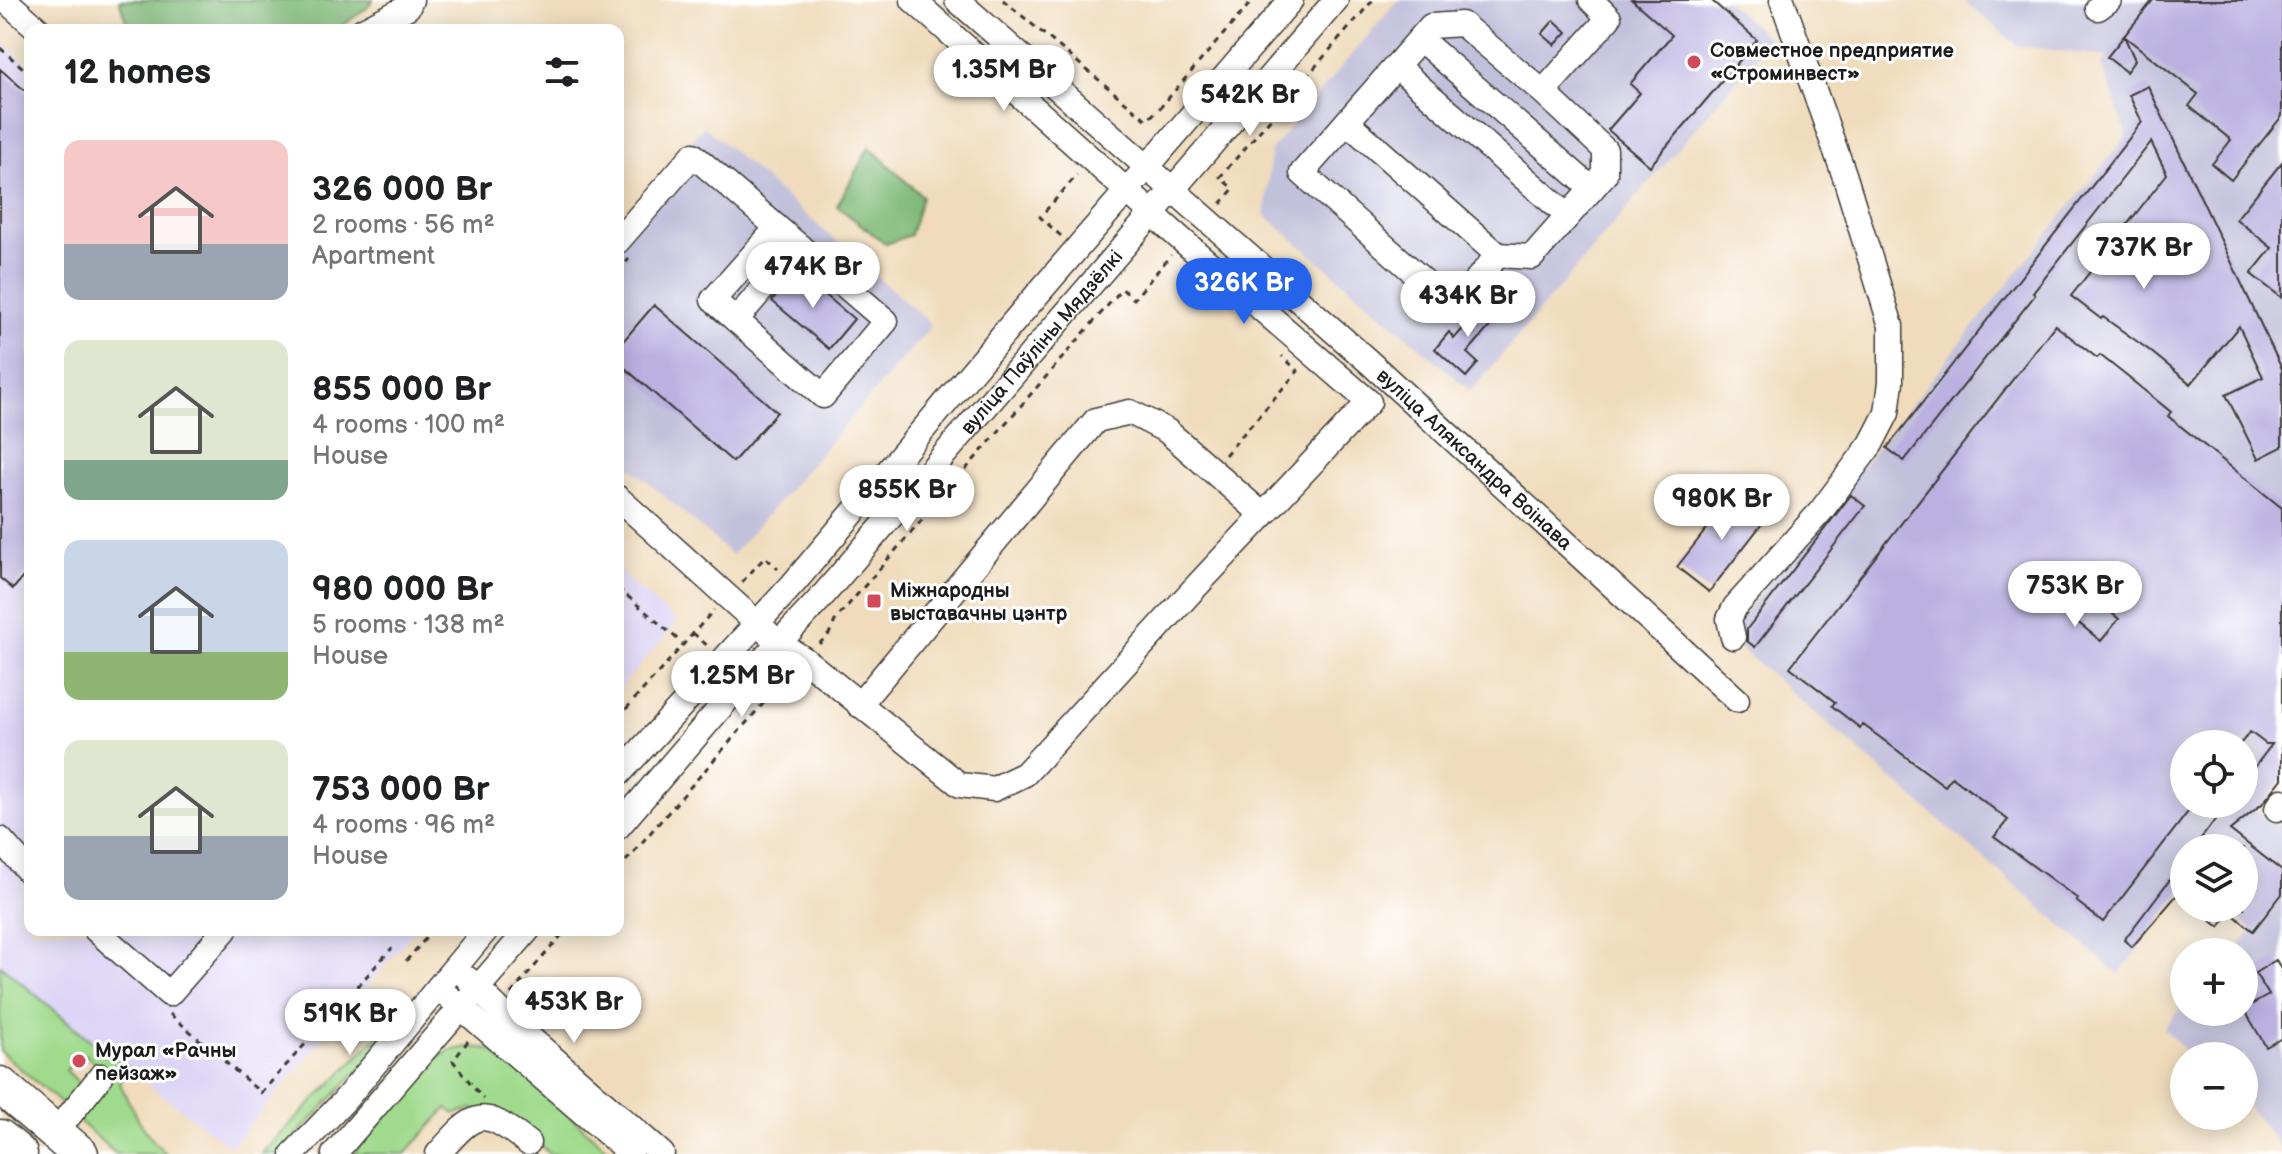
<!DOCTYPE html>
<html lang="en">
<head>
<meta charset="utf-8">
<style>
	body { margin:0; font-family:"Balsamiq Sans",sans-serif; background:#f6f6f6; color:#202124; height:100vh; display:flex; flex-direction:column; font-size:30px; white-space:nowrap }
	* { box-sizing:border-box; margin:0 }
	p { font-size:26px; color:#757577 }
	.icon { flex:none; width:44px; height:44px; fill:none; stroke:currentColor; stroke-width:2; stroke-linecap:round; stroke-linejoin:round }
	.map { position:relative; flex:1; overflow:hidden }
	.drawer { position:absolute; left:24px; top:24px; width:600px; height:912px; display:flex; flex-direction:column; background:#fff; border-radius:16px; box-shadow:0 4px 20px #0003 }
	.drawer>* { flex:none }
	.buttons { position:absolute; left:2170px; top:730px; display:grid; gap:16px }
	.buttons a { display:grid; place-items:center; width:88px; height:88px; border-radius:50%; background:#fff; box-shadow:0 4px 20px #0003; font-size:40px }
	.price { position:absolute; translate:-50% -68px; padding:0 18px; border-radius:28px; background:#fff; color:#222; font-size:26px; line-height:52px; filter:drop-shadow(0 2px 4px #0008) }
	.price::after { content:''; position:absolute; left:50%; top:48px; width:24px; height:18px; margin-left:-12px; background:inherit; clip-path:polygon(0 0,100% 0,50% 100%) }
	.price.current { background:#2563eb; color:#fff }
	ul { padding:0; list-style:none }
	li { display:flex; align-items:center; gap:24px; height:200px; padding:0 40px }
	li span { display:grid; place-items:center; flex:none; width:224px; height:160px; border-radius:16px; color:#555 }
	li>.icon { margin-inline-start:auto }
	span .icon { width:96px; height:96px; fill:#fffc; stroke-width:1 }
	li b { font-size:34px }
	h2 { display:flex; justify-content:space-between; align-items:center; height:96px; padding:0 40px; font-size:34px }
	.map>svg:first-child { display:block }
	.built { fill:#ddd5f6 }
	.industrial { fill:#c2c1dc; fill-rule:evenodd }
	.green { fill:#a0da8d; stroke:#5e7b54; stroke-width:2 }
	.forest { fill:#80ba78; stroke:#4e6b4a; stroke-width:2 }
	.building { fill:#bab1e1; fill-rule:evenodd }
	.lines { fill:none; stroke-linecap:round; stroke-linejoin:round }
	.minor-casing { stroke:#3c3934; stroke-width:27 }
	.highway-casing { stroke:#3c3934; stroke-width:39 }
	.path { stroke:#3c3934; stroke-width:3; stroke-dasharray:6 6; stroke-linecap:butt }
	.minor { stroke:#fff; stroke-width:24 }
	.highway { stroke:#fff; stroke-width:36 }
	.poi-dot { fill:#d1495b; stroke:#fff; stroke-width:3 }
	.labels { text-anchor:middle; stroke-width:6; stroke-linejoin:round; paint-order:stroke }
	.poi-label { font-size:20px; font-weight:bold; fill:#1c1c1c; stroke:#fff; text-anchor:start }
	.street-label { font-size:20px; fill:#1c1c1c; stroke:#fff }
</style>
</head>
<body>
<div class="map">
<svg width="2282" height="1154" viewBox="0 0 2282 1154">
	<rect width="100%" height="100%" fill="#fff"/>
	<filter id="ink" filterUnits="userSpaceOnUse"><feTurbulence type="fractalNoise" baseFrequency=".0125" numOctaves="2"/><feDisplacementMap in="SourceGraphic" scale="16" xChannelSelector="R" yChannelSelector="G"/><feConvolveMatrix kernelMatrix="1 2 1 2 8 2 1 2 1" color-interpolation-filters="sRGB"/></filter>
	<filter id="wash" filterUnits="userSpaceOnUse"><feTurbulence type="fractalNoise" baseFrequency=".006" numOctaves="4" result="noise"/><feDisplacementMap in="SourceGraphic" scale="32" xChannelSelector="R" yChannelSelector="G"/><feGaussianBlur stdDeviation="1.8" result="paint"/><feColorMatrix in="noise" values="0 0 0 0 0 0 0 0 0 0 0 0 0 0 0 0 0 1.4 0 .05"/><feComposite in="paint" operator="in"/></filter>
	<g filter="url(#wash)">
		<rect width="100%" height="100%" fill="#f0dcbc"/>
		<path class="built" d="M0 40 30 66V930H415L231 1147 96 1045 0 965Z
			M618 571 677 622 618 691Z"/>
		<path class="industrial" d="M1398 0H1725L1771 40 1471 391 1265 215 1271 150Z
			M1963 0H2282V779L2255 810 2277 826 2282 820V867L2278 863 2276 866 2230 830 2216 848H2184V889L2119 975 1726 636 2127 135 2102 65 2107 57 2018 46ZM2184 744H2244V804H2184Z
			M704 126 932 325 732 555 618 456V225Z
			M2282 894V1149L2244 1102V1056H2190L2163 1028 2184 1005V1012H2244V952H2234Z"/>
		<path class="green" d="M0 965 96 1045 128 1067 120 1084C132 1108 145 1137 167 1154H116L77 1119 111 1079 85 1054 66 1070 83 1087 64 1106 0 1051Z
			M391 1023 402 1024 279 1154H261Z
			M468 1047 482 1048 499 1053 613 1154H550L530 1136 472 1109 455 1114 447 1108 405 1154H353L434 1060 449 1051Z"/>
		<path class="forest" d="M119 0H373L367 8 336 30H129Z
			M869 147 922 196 910 235 886 244 837 206Z"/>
		<g id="blocks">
			<path class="building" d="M1632 0H1711L1757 40 1650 166 1608 130 1640 93 1630 84 1672 35Z
				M2153 0H2282V116L2231 180 2212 164 2231 140 2189 106 2198 94 2124 36Z
				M1554 20 1567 32 1555 45 1542 34Z
				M2124 36 2135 60 2126 72 2107 57Z
				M0 69 30 95V569L13 589 0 578Z
				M2148 86 2282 369V447L2258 459 2226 395 2263 377 2239 326 2191 384 2149 350 2103 317 2101 319 2071 296 2167 174 2151 142 2033 293 2035 295 1904 461 1887 448 2142 122 2129 95Z
				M2282 162V298L2251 274 2272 248 2236 219Z
				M797 271 854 319 829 349 772 301Z
				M1489 299 1503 311 1467 353 1478 363 1466 377 1435 349 1449 332 1454 339Z
				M654 305 777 412 733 462 618 362V347Z
				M2055 325 2097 358 2100 355 2129 378 2171 412 2168 416 2282 508V779L2262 804 2230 830 2282 871V894L2253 931 2230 912 2219 927 2195 908H2244V848H2194L2227 804H2244V781L2272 744H2266L2250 732 2240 744H2184V804H2194L2103 922 2076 901 2078 899 1994 837 2008 820 1952 777 1945 786 1862 724 1860 728 1832 706 1835 702 1790 667ZM2093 598 2119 619 2101 641 2075 620Z
				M1736 491 1768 516 1709 592 1677 567Z
				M1851 495 1865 506 1755 647 1747 641V629Z
				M2184 861V887L2132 947 2124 940Z
				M2276 960 2282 970V1038L2266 1047 2244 1009 2269 995 2255 973Z"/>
		</g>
	</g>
	<g filter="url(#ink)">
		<use href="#blocks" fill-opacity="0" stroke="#3c3934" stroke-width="2"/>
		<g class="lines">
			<g class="minor-casing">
				<g id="minor">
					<path d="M5 0 39 30"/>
					<path id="s1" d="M957 0 1368 361 1737 700"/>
					<path d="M2098 8 2109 0"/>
					<path d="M363 30 408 7 411 0"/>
					<path d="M1420 39 1592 189"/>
					<path d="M1396 66 1568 216"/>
					<path d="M1543 92 1605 150V174L1532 257 1498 255 1453 307 1302 173 1431 26 1462 24 1543 92 1609 18 1591 0"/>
					<path d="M1347 122 1498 255"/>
					<path d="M618 241 693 155 886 321 823 396 713 300 777 228"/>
					<path d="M736 320 799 246"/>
					<path d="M618 498 779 643 804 659 960 785 994 789 1025 774 1191 592 1369 402 1183 241 913 0"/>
					<path d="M1733 637 1729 619 1735 607 1821 511 1871 444 1887 413 1891 382V326L1844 174 1782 0"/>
					<path d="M859 705 1096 420 1130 412 1167 431 1263 515"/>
					<path d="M618 775 793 584 1023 311 1291 0"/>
					<path d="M2277 809 2282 801"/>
					<path id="s2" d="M618 827 745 679 819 600 1336 0"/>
					<path d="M0 839 30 873"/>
					<path d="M96 930 169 994 225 930"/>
					<path d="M468 979 512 1022 662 1154"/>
					<path d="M449 997 631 1154"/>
					<path d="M56 1132 101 1076"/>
					<path d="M293 1154 344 1101 486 930"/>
					<path d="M334 1154 528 930"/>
					<path d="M438 1154C476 1111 481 1106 528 1143"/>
				</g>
			</g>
			<g class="highway-casing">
				<path id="highway" d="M0 1085 80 1154
					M0 1138 19 1154"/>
			</g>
			<path class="path" d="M1003 0 1147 120 1159 109 1253 0
				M0 48 30 74
				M1221 204 1233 189 1220 177 1373 0
				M1061 236 1040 217 1077 175
				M618 271 629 259
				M1225 455 1298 371 1282 356
				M742 582 765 557 778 569
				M618 588 682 643
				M693 633 710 648
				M819 644 829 634 836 619 1122 289 1134 299 1171 255
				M618 718 714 610
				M618 870 788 675
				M406 961 433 930
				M511 994 566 930
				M170 1014 261 1093 392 948
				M468 1041 453 1061 483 1099"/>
			<use href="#minor" class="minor"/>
			<use href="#highway" class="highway"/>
		</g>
	</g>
	<g class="poi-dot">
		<circle cx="1694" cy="62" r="8"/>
		<rect x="866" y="593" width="16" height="16" rx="4"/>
		<circle cx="79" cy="1061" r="8"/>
	</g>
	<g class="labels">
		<g class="poi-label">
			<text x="1710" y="57">Совместное предприятие<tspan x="1710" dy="23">«Строминвест»</tspan></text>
			<text x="890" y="597">Міжнародны<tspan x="890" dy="23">выставачны цэнтр</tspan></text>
			<text x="95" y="1057">Мурал «Рачны<tspan x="95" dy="23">пейзаж»</tspan></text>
		</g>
		<g class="street-label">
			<text dy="7" stroke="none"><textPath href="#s2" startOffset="644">вуліца Паўліны Мядзёлкі</textPath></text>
			<text dy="7" stroke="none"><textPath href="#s1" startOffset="692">вуліца Аляксандра Воінава</textPath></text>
		</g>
	</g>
</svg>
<div class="buttons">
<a><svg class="icon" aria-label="locate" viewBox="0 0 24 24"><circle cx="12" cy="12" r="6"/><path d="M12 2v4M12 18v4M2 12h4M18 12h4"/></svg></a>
<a><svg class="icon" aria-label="layers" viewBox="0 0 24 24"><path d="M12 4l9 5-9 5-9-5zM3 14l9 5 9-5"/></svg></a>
<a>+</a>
<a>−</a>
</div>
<b class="price" style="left:1004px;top:113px">1.35M Br</b>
<b class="price" style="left:1250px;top:138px">542K Br</b>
<b class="price" style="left:2144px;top:291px">737K Br</b>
<b class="price" style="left:813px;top:310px">474K Br</b>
<b class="price current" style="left:1244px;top:326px">326K Br</b>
<b class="price" style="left:1468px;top:339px">434K Br</b>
<b class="price" style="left:907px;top:533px">855K Br</b>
<b class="price" style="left:1722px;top:542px">980K Br</b>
<b class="price" style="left:2075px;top:629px">753K Br</b>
<b class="price" style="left:742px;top:719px">1.25M Br</b>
<b class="price" style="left:574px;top:1045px">453K Br</b>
<b class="price" style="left:350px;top:1057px">519K Br</b>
<section class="drawer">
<h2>12 homes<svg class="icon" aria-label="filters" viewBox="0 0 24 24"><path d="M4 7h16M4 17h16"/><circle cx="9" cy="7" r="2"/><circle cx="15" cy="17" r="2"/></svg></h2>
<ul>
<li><span style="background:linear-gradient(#f6c9c9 65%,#9aa5b1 0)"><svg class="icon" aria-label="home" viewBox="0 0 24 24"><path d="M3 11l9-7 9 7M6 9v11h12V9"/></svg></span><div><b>326 000 Br</b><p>2 rooms · 56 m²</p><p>Apartment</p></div></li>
<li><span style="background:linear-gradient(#dfe7d0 75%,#7fa58c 0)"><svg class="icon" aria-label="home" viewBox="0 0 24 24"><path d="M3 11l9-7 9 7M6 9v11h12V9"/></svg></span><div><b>855 000 Br</b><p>4 rooms · 100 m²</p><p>House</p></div></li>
<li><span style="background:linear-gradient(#c9d6e8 70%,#8fb573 0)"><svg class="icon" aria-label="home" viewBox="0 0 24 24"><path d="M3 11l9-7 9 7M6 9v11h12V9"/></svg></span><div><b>980 000 Br</b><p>5 rooms · 138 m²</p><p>House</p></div></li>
<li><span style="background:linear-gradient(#dfe7d0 60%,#9aa5b1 0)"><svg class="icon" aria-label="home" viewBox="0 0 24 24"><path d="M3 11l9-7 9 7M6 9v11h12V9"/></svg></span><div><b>753 000 Br</b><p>4 rooms · 96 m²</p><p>House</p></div></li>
</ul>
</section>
</div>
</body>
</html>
